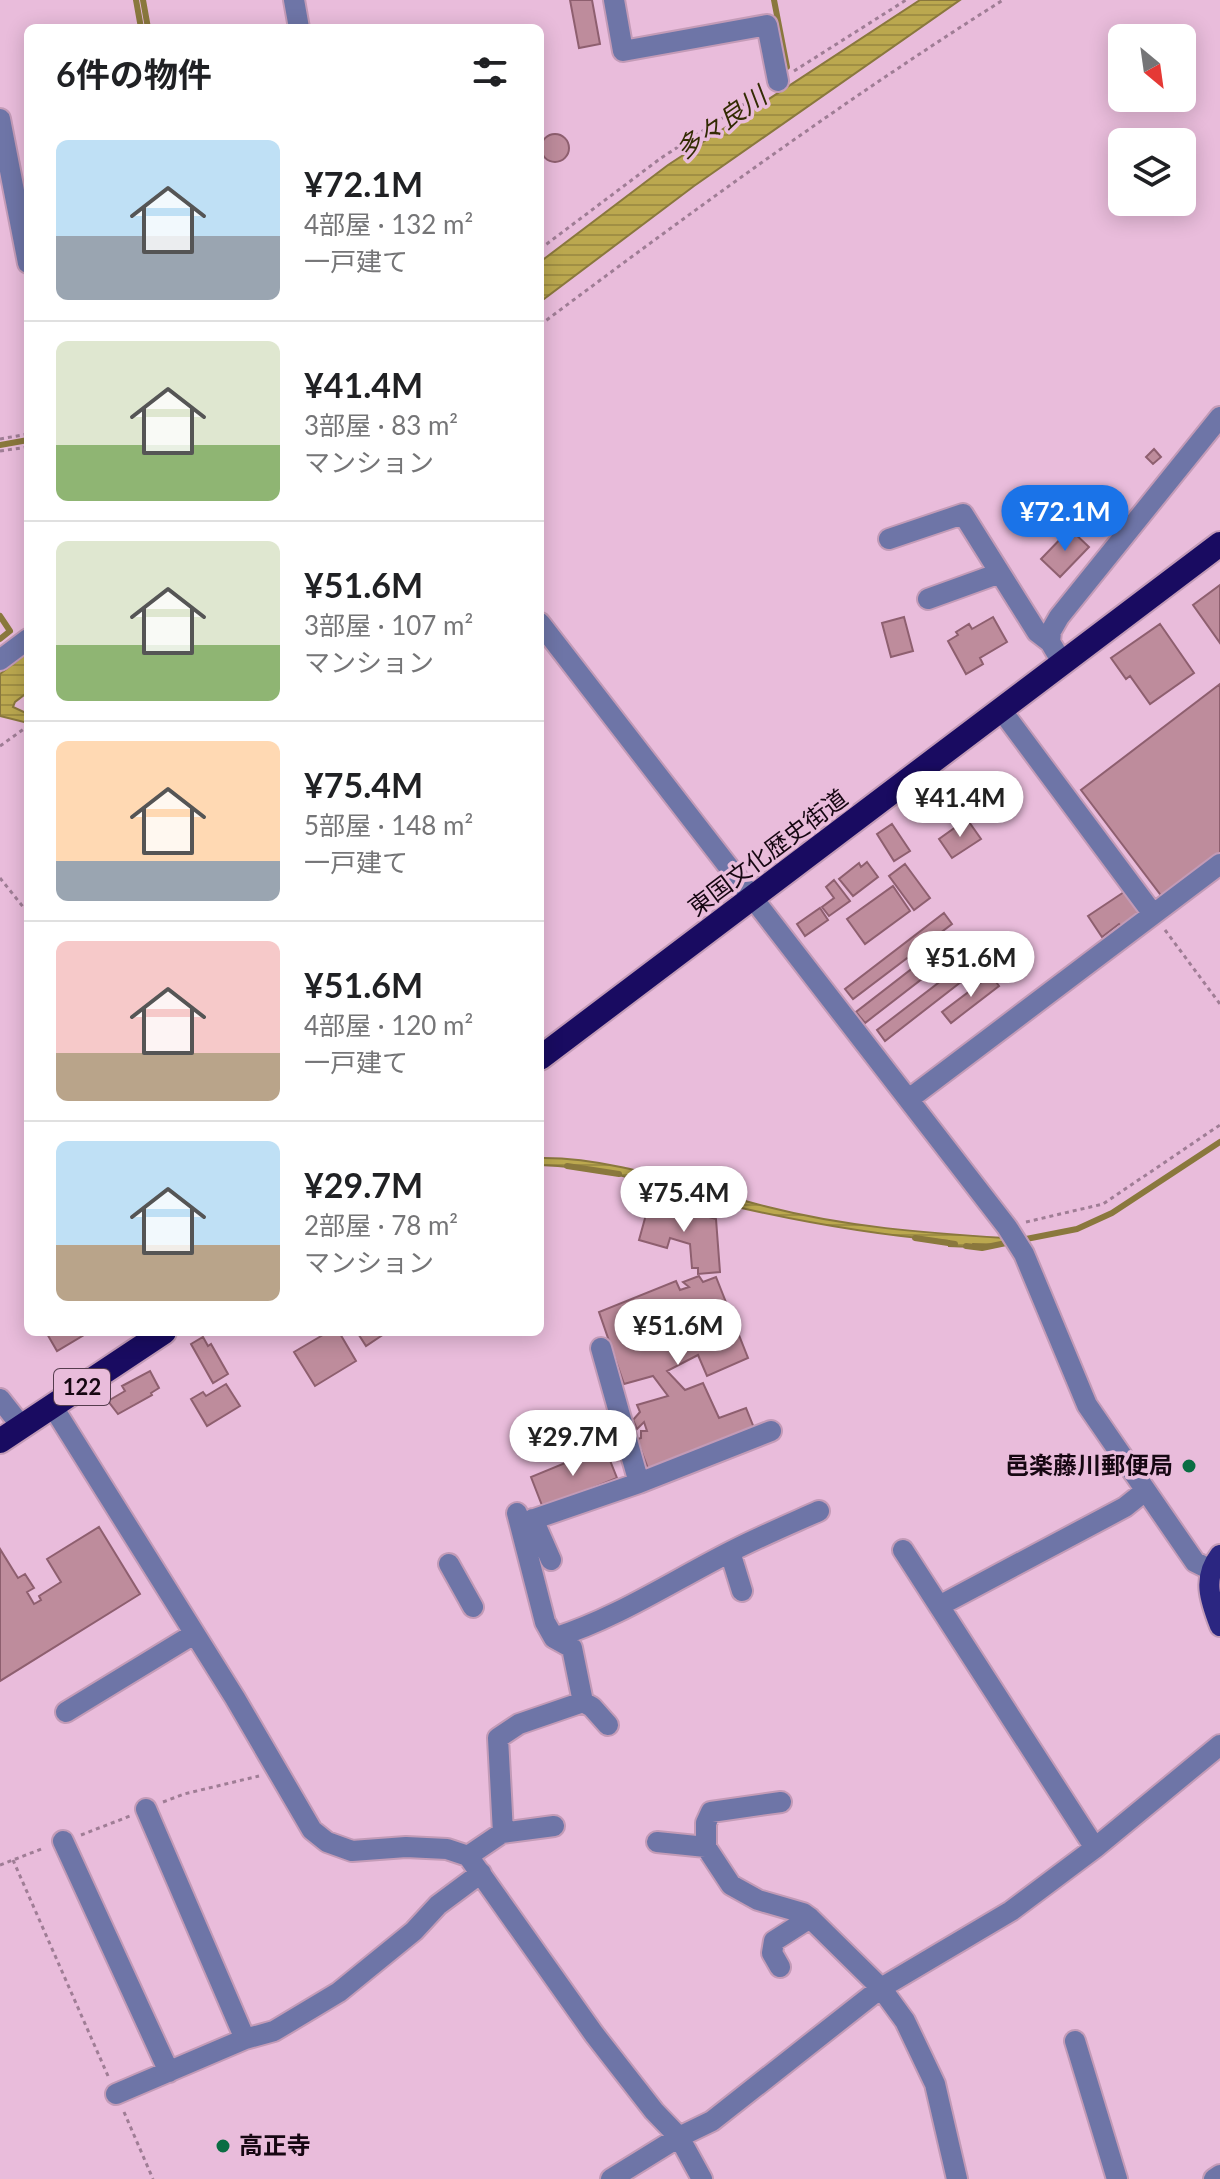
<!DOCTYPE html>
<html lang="ja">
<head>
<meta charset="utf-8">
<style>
	body { margin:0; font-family:Lato,"Noto Sans JP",sans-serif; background:#f2f2f2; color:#202124; height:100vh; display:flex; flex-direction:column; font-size:30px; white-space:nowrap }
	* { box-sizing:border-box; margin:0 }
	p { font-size:26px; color:#757577 }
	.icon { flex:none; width:44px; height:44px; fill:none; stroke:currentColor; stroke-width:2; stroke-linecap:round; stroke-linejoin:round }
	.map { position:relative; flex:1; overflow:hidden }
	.drawer { position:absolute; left:24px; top:24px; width:520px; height:1312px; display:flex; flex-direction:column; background:#fff; border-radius:12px; box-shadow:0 4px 20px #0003 }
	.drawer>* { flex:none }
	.needle { width:52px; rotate:151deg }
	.buttons { position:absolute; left:1108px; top:24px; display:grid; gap:16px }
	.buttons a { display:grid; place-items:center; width:88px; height:88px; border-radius:12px; background:#fff; box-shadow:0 4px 20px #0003; font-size:40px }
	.price { position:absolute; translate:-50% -68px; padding:0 18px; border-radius:28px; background:#fff; color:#222; font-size:26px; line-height:52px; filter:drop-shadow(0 2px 4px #0008) }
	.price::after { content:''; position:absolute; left:50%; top:48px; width:24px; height:18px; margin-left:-12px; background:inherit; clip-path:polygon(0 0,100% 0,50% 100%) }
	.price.on { background:#1a73e8; color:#fff }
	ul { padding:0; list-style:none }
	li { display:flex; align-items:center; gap:24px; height:200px; padding:0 32px }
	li+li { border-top:2px solid #e0e0e0 }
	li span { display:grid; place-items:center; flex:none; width:224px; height:160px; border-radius:12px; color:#555 }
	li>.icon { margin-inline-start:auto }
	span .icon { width:96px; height:96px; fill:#fffc; stroke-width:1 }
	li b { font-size:34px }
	h2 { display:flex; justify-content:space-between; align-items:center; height:96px; padding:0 32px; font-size:34px }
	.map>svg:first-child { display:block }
	.water { fill:url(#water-rules); stroke:#8a783d; stroke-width:2 }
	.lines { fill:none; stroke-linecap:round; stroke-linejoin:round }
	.stream { stroke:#8a783d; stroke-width:6 }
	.building { fill:#be8c9c; stroke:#8e5f6f; stroke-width:2 }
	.minor-casing { stroke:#c39bb7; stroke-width:24 }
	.major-casing { stroke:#c39bb7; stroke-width:24 }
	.highway-casing { stroke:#c39bb7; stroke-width:28 }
	.path { stroke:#9f7d95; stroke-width:3; stroke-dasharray:4 4; stroke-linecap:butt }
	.minor { stroke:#6e75a7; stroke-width:20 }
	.major { stroke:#2b2681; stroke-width:20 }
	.highway { stroke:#190b61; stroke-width:24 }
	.poi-dot { fill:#0a6d43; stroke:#e9bcdb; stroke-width:3 }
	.labels { text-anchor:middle; stroke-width:7; stroke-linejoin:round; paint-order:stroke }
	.shield { fill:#e9bcdb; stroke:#553d4e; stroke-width:2 }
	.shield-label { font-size:22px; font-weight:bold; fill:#160712 }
	.street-label { font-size:24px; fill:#160712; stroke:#e9bcdb }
	.poi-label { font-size:24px; font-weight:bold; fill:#160712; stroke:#e9bcdb; text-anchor:end }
	.water-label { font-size:26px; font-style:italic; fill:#332b03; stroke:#e9bcdb }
</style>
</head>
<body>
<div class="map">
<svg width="1220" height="2179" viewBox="0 0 1220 2179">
	<defs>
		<pattern id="water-rules" width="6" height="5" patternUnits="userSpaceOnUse" patternTransform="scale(2)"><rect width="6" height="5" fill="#bba84f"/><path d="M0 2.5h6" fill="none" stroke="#a08f44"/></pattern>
	</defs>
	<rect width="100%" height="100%" fill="#e9bcdb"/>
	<path class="water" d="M920 0H960L694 186 540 302V262L668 165Z
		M28 652V692L15 702 13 707 28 714V723L0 716V674Z
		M540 1158C618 1157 693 1189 768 1207 846 1227 925 1233 1005 1238L1009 1245 973 1244 972 1247 949 1246V1241C877 1235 807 1223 737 1207 668 1190 613 1167 540 1165Z"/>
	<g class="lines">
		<path class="stream" d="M136 0 141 28
			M143 0 148 28
			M774 0 787 67
			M0 445 28 440
			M0 616 10 631 0 639
			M567 1166 619 1174
			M915 1238 955 1244
			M1021 1240 1077 1229 1112 1213 1220 1142
			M966 1246 982 1248 1006 1243"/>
	</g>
	<path class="building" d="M570 0H592L600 44 579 48Z
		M541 148a14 14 0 1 1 28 0a14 14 0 1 1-28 0Z
		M1154 449 1161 457 1153 464 1146 457Z
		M1070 529 1089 547 1060 577 1041 559Z
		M1220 585V643L1193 605Z
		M904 617 913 651 891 657 882 623Z
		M993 617 1007 642 980 658 983 664 966 674 948 641 958 635 956 632 969 624 972 629Z
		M1160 624 1194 673 1150 704 1130 676 1126 679 1111 658Z
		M1220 684V855L1163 898 1081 790Z
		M967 819 981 839 952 858 939 839Z
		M892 824 910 851 894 861 877 834Z
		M867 862 878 877 853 896 839 879 859 863 861 867Z
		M905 864 930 898 914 910 889 876Z
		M834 880 850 901 829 916 822 907 834 898 826 887Z
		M893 886 910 911 865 944 847 919Z
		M1124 892 1141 914 1121 926 1119 924 1102 937 1088 916Z
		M820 908 828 920 805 936 797 924Z
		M944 913 952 924 853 999 845 989Z
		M960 933 968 943 942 963 934 953Z
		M976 954 984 964 885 1041 877 1030Z
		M927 957 936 968 865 1023 856 1012Z
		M991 975 999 986 951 1023 942 1012Z
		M650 1200 716 1219 720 1272 698 1274V1268H692L690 1244 670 1238 667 1248 639 1240Z
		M699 1276 703 1282 716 1277 748 1358 707 1376 698 1355 667 1371 685 1390 703 1383 719 1418 746 1408 756 1433 649 1471 641 1450 634 1456 632 1441 641 1438V1431H647L644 1422 637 1429 633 1420 640 1412 637 1405 668 1396 653 1376 624 1384 599 1312 676 1281 680 1290 689 1287 683 1282Z
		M46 1332H89L57 1351Z
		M328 1332H339L356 1361 315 1386 294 1352Z
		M357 1332H387L366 1346Z
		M203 1337 208 1346 211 1344 228 1374 213 1383 191 1344Z
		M150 1371 159 1388 151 1393 152 1395 118 1414 108 1401 125 1391 122 1386Z
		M226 1384 240 1406 207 1426 191 1399 203 1392 206 1396Z
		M594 1451 596 1458 607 1453 617 1478 543 1508 531 1477Z
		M99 1527 140 1594 0 1681V1549L18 1578 25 1574 34 1588 27 1592 34 1604 41 1600 39 1596 61 1582 47 1559Z"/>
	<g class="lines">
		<g class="minor-casing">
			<path id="minor" d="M294 0 299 28
				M614 0 623 51 767 25 778 81
				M0 119 28 263
				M889 539 963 514 1037 632 1050 642
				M928 599 1000 573
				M540 623 1007 1227 1024 1254 1087 1405 1195 1562 1209 1569
				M0 660 28 639
				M1063 664 1050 642 1051 631 1059 617 1220 417
				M1002 711 1153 914
				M909 1099 1220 864
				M601 1348 639 1483
				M0 1399 22 1427
				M53 1407 235 1698 312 1830 327 1842 352 1851 406 1847 447 1849 468 1856 594 2034 654 2111 679 2137 702 2179
				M533 1519 551 1560
				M520 1524 639 1483 771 1431
				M903 1550 1095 1848
				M730 1552 742 1591
				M449 1564 473 1607
				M939 1606 1125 1507 1145 1491
				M554 1638C617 1618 671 1582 730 1552 759 1537 790 1524 819 1511
				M583 1702 592 1707 608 1725
				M66 1712 194 1634
				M781 1802 711 1812 706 1823V1847L731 1885 758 1900 803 1913 810 1918 881 1988 905 2021 935 2084 957 2179
				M146 1809 245 2039
				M503 1833 498 1738 519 1724 583 1702 572 1648 554 1638 545 1622 517 1513
				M63 1841 169 2072
				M657 1842 706 1847
				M468 1856 502 1833 554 1826
				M780 1967 772 1953 774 1941 810 1918
				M1075 2041 1117 2179
				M116 2094 245 2039 274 2031 339 1992 414 1931 438 1905 481 1873
				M611 2179 679 2137 712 2121 881 1988 1011 1911 1095 1848 1220 1745
				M1214 2179 1220 2175"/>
		</g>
		<g class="major-casing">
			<path id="major" d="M1220 1555C1202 1578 1210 1600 1220 1626"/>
		</g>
		<g class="highway-casing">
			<path id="highway" d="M540 1058 1220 544
				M0 1441 164 1332"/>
		</g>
		<path class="path" d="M794 71 906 0
			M540 249 661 158 761 93
			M540 325C691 212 843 101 1003 0
			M0 439 28 434
			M0 451 28 447
			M0 746 28 726
			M0 878 28 913
			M1165 930 1220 1004
			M1026 1222 1103 1204 1220 1125
			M163 1802 184 1794 259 1776
			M81 1835 130 1816
			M13 1860 108 2076
			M0 1865 44 1848
			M124 2112 153 2179"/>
		<use href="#minor" class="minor"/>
		<use href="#major" class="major"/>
		<use href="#highway" class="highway"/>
	</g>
	<g class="poi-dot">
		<circle cx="1189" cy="1466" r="8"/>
		<circle cx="223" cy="2146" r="8"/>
	</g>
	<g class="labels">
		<rect class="shield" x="54" y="1369" width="56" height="36" rx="6"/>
		<g class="shield-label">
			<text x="82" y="1395">122</text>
		</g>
		<g class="street-label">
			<text transform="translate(768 853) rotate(-37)" y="8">東国文化歴史街道</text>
		</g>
		<g class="poi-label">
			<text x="1173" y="1474">邑楽藤川郵便局</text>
			<text x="239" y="2154" text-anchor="start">高正寺</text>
		</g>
		<g class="water-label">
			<text transform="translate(721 123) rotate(-35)" y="9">多々良川</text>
		</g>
	</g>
</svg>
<div class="buttons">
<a><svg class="needle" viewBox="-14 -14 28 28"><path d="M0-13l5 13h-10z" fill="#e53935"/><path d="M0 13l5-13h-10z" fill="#757577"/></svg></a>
<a><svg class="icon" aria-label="layers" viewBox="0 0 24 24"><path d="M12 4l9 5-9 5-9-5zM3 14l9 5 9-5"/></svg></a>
</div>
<b class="price on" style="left:1065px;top:553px">¥72.1M</b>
<b class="price" style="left:960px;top:839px">¥41.4M</b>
<b class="price" style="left:971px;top:999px">¥51.6M</b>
<b class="price" style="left:684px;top:1234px">¥75.4M</b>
<b class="price" style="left:678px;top:1367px">¥51.6M</b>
<b class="price" style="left:573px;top:1478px">¥29.7M</b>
<section class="drawer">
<h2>6件の物件<svg class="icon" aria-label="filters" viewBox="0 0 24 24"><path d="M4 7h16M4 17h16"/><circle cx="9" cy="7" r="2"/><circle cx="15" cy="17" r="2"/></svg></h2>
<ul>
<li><span style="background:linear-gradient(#bfe0f5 60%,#9aa5b1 0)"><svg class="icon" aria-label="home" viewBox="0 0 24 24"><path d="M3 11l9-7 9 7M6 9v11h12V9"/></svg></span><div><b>¥72.1M</b><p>4部屋 · 132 m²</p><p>一戸建て</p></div></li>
<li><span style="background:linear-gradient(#dfe7d0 65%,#8fb573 0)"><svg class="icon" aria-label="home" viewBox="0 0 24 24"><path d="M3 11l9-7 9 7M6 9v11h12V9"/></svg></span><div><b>¥41.4M</b><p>3部屋 · 83 m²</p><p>マンション</p></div></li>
<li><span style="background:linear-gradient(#dfe7d0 65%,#8fb573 0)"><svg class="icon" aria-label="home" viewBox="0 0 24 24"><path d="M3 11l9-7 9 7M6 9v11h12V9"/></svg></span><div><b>¥51.6M</b><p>3部屋 · 107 m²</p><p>マンション</p></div></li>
<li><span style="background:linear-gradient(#ffd9b3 75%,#9aa5b1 0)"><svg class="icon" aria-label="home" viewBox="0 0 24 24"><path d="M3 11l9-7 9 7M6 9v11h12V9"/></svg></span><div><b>¥75.4M</b><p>5部屋 · 148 m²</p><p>一戸建て</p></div></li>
<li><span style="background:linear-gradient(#f6c9c9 70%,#b9a48a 0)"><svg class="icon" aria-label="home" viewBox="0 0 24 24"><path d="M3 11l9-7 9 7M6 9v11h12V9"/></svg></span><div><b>¥51.6M</b><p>4部屋 · 120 m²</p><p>一戸建て</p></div></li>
<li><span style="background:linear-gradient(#bfe0f5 65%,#b9a48a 0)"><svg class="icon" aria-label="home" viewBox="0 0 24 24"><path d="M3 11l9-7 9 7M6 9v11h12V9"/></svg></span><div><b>¥29.7M</b><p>2部屋 · 78 m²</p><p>マンション</p></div></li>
</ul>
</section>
</div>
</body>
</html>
